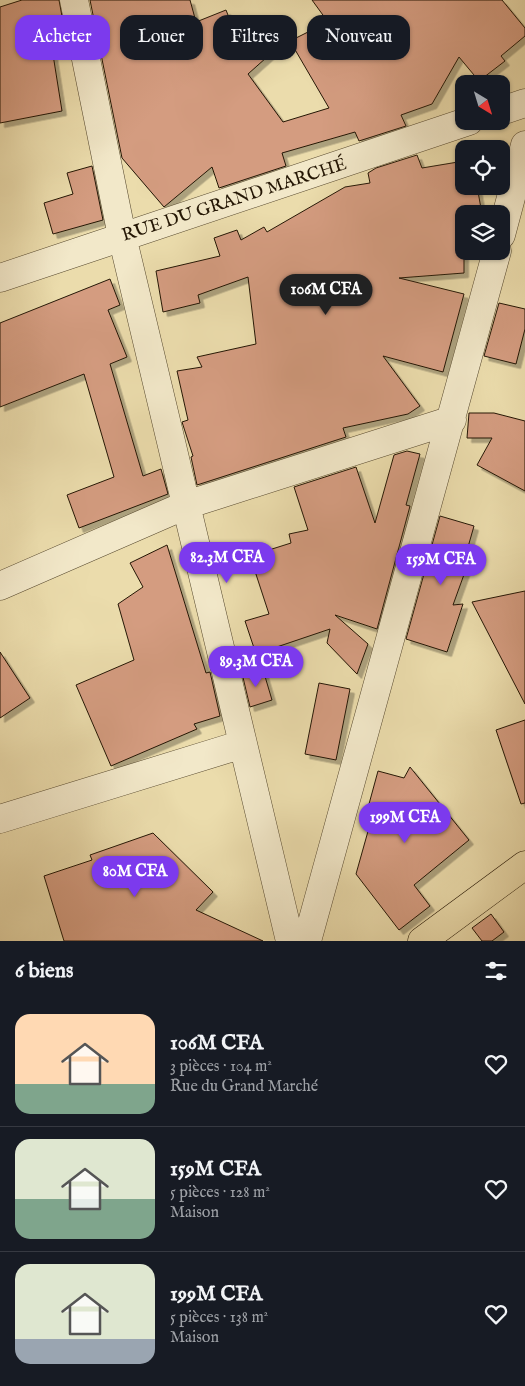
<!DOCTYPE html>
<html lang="fr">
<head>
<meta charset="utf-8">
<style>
	body { margin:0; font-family:"IM FELL English",serif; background:#242831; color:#f1f3f6; height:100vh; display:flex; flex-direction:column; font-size:19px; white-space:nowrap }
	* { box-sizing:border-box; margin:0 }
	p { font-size:16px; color:#9ea1a6 }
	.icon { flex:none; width:28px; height:28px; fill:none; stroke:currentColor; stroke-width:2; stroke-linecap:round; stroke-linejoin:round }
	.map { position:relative; height:941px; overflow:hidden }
	.drawer { display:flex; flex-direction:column; background:#171b24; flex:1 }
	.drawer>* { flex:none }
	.banner { position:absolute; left:15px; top:15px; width:495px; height:45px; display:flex; gap:10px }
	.needle { width:32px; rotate:142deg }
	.fabs { position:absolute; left:455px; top:75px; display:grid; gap:10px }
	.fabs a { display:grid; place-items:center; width:55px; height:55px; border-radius:10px; background:#171b24; box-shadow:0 1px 4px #0004; font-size:25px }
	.price { position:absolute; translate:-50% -42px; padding:0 11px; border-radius:18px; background:#7c3aed; color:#fff; font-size:16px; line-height:32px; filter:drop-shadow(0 1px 2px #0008) }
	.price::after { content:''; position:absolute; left:50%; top:30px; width:15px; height:11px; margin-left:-8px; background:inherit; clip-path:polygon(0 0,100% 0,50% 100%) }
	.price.selected { background:#222; color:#fff }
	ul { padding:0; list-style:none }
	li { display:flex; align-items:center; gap:15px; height:125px; padding:0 15px }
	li+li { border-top:1px solid #363941 }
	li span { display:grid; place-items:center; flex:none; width:140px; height:100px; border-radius:15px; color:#555 }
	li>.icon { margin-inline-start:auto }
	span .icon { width:60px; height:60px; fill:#fffc; stroke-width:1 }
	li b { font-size:21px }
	h2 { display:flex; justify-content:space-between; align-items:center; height:60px; padding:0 15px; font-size:21px }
	.tag { padding:0 18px; border-radius:15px; background:#171b24; box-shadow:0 1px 4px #0004; font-size:18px; line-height:45px }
	.tag.selected { background:#7c3aed; color:#fff }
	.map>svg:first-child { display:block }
	.building { fill:#d49c80; stroke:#241604; filter:url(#shadow) }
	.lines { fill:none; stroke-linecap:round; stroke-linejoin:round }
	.minor-casing { stroke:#56482e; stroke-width:29 }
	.major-casing { stroke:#241604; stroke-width:29 }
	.minor { stroke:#f2e8c9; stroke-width:28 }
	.major { stroke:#ebdcac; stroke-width:28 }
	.labels { text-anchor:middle; stroke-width:4; stroke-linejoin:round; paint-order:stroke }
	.street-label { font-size:18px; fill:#241604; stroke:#f2e8c9 }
</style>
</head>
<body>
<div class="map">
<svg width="525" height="941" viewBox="0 0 525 941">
	<defs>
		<filter id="shadow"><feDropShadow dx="4.5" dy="4.5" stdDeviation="0" flood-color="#0004"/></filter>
	</defs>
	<rect width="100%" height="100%" fill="#ebdcac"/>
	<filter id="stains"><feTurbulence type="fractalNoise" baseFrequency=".004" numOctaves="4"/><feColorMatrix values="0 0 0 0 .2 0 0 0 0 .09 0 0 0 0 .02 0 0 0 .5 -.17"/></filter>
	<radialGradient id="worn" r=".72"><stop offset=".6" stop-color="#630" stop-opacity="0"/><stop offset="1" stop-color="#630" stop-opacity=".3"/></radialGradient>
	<path class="building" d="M22 0H59L66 38 51 42 62 111 0 123V7Z
		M90 0H190L196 22 226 10 241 48 269 23 285 41 248 74 283 122 329 108 290 41 328 22 312 0H502L525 28V36L501 56 505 61 479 81 459 57 432 104 401 115 406 126 359 141 355 132 282 153 286 166 219 188 212 167 164 207 122 158Z
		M417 155 422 168 464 161V186H477L482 214H464V273L399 278 464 294 443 372 383 356 420 406 408 414 343 428 346 437 197 485 191 457 193 456 182 422 188 420 177 371 202 367 197 357 256 344 248 277 198 295 200 303 163 312 156 271 220 256 214 238 237 230 241 240 264 227 267 232 345 187 370 183 368 173 376 168Z
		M92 166 103 220 53 234 44 203 73 194 67 173Z
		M110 279 120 305 108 310 127 357 110 364 143 476 161 469 168 494 79 528 67 495 114 477 84 374 0 407V323Z
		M499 303 525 309V329L516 364 484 356Z
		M469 413H494L525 421V491L477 465 492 438H467Z
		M407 451 420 454 406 505 410 506 377 629 335 615 368 644 357 674 327 643 330 629 256 654 245 621 269 614 250 556 291 543 289 534 308 530 294 487 356 467 375 523 394 455Z
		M440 516 474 526 462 568 466 569 453 605 463 604 447 652 406 639Z
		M167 545 206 673 210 672 220 716 194 724 197 729 111 766 76 685 134 660 118 604 143 587 130 563Z
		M525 591V704L472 602Z
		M0 652 30 698 0 718Z
		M241 669 264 673 272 700 250 707Z
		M319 683 350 689 336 760 305 754Z
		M525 720V803L521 804 496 730Z
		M410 767 469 840 414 885 430 906 399 930 356 874 372 817 366 815 378 771 404 778Z
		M153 833 213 892 196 910 263 941H64L44 876 92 860 90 855Z
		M491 914 504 932 492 941H482L472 928Z"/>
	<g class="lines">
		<g class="minor-casing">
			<path id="minor" d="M74 0 122 236 290 941
				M501 111 525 103
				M501 235 525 145
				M0 278 469 121
				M0 586 186 505 452 420
				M0 819 243 744
				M307 941 497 251"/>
		</g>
		<g class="major-casing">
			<path id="major" d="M422 941 525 865"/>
		</g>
		<use href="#minor" class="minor"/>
		<use href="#major" class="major"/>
	</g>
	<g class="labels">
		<g class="street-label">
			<text transform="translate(234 199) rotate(-18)" y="6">RUE DU GRAND MARCHÉ</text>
		</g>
	</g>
	<rect width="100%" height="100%" filter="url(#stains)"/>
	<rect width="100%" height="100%" fill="url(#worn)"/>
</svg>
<div class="fabs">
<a><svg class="needle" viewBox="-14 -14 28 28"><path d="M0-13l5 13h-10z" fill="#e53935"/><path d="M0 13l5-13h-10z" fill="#9ea1a6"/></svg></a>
<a><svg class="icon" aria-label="locate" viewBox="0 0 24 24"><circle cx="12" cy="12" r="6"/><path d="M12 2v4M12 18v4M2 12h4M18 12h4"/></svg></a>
<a><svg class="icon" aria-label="layers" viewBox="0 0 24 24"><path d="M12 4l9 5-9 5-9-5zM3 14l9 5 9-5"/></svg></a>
</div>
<b class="price selected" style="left:326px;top:316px">106M CFA</b>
<b class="price" style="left:227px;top:584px">82.3M CFA</b>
<b class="price" style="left:441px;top:586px">159M CFA</b>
<b class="price" style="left:256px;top:688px">89.3M CFA</b>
<b class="price" style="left:405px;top:844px">199M CFA</b>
<b class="price" style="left:135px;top:898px">80M CFA</b>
<div class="banner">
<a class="tag selected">Acheter</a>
<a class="tag">Louer</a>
<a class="tag">Filtres</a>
<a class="tag">Nouveau</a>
</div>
</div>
<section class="drawer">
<h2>6 biens<svg class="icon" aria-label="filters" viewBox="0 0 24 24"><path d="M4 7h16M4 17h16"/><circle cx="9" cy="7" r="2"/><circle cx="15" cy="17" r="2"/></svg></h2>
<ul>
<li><span style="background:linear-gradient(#ffd9b3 70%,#7fa58c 0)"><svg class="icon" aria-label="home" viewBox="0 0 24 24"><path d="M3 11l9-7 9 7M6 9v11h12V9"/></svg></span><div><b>106M CFA</b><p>3 pièces · 104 m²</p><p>Rue du Grand Marché</p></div><svg class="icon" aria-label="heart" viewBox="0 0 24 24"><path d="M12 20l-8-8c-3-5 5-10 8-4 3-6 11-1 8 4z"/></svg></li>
<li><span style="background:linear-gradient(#dfe7d0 60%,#7fa58c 0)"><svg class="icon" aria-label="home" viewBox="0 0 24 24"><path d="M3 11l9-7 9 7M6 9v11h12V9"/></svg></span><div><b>159M CFA</b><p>5 pièces · 128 m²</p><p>Maison</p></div><svg class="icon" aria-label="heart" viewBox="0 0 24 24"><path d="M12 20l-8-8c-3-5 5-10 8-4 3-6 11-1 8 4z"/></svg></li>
<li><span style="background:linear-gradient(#dfe7d0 75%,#9aa5b1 0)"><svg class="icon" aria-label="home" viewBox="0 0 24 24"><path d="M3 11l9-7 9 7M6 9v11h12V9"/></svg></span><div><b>199M CFA</b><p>5 pièces · 138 m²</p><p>Maison</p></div><svg class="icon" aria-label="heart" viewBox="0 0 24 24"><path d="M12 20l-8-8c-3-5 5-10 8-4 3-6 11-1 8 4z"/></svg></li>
</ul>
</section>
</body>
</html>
